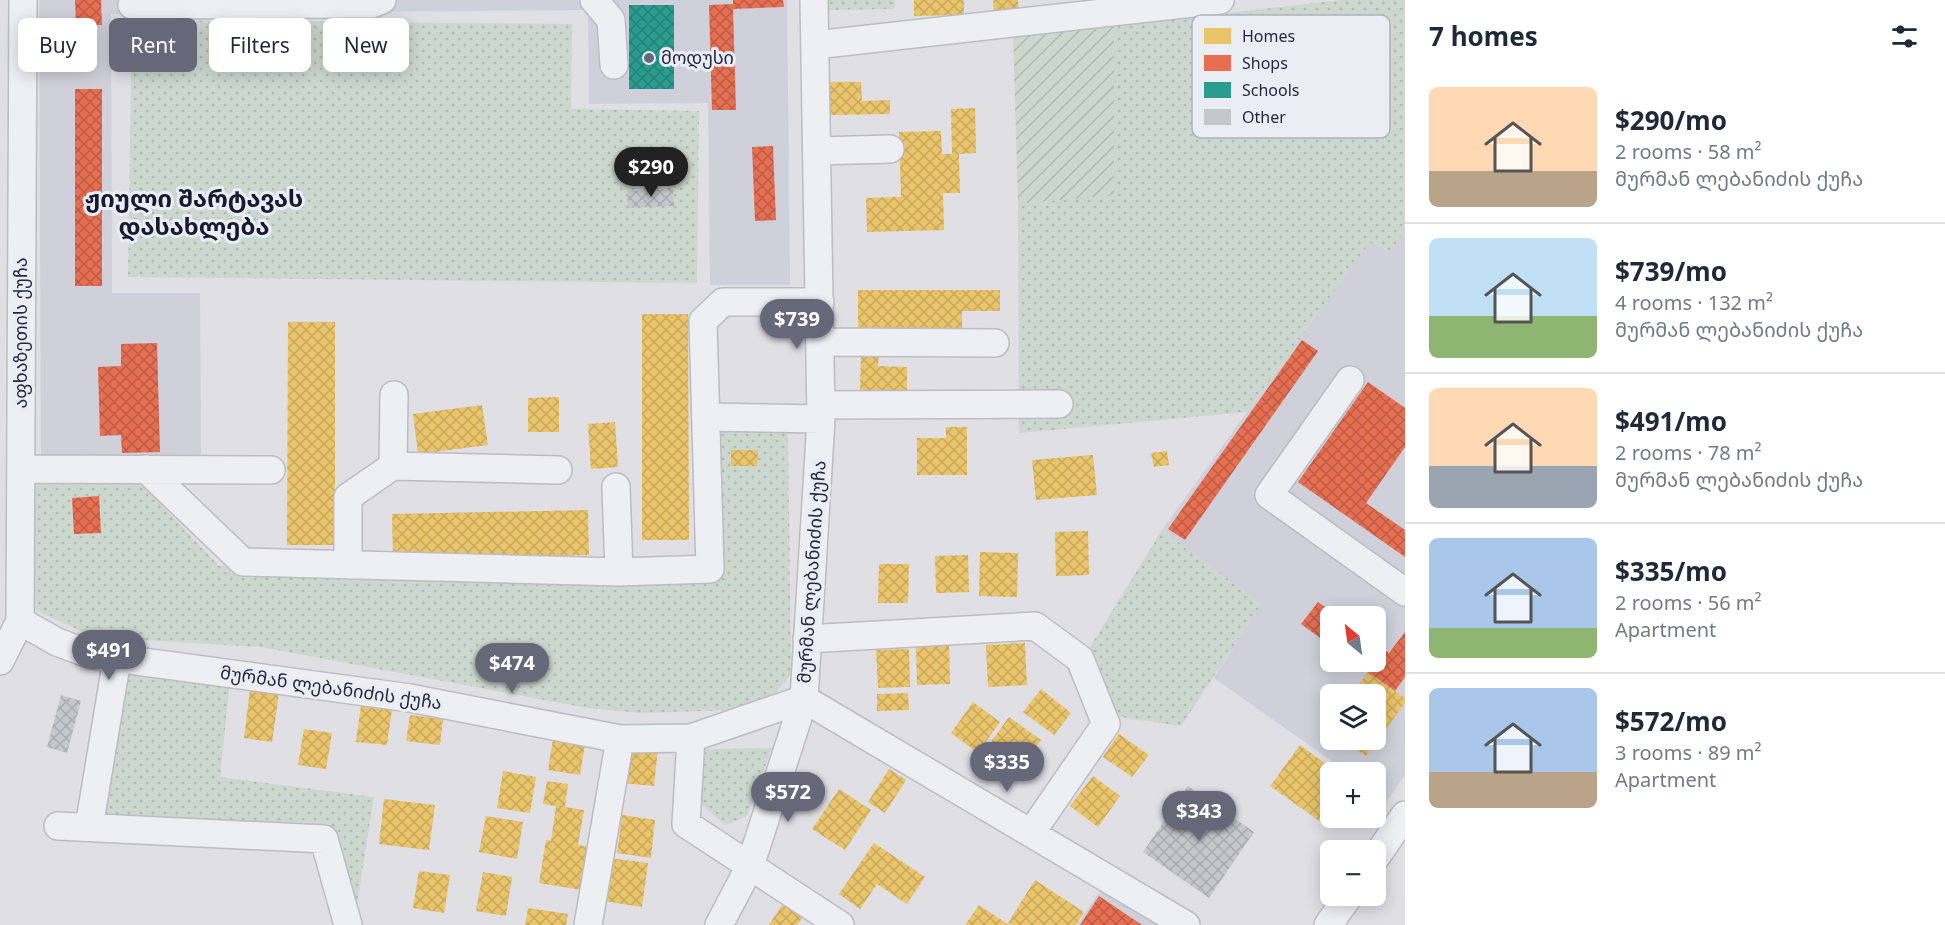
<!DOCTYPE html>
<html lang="en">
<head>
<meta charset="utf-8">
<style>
	body { margin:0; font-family:"Noto Sans","Noto Sans Georgian",sans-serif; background:#f2f2f3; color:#1f2937; height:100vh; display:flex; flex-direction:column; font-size:22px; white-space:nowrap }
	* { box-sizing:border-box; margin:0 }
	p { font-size:20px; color:#747a83 }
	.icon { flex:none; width:33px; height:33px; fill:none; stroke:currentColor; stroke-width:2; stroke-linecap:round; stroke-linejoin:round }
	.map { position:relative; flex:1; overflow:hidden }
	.sheet { display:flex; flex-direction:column; background:#fff; width:540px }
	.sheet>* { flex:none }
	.top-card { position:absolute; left:18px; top:18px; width:570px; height:54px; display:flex; gap:12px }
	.needle { width:39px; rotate:331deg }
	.fabs { position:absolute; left:1320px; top:606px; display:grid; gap:12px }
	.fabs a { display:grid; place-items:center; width:66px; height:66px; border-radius:9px; background:#fff; box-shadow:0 3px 15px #0003; font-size:30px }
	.price { position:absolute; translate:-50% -51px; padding:0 14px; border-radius:21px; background:#666879; color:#fff; font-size:20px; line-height:39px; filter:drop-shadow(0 2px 3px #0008) }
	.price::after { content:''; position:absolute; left:50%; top:36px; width:18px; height:14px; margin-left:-9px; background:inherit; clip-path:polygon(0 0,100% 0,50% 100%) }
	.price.on { background:#222; color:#fff }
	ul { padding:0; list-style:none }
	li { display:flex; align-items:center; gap:18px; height:150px; padding:0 24px }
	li+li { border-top:2px solid #e0e1e3 }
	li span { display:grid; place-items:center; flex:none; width:168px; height:120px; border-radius:9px; color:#555 }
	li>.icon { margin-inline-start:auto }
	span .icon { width:72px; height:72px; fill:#fffc; stroke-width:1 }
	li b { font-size:26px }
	h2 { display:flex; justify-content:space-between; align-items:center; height:72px; padding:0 24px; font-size:26px }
	.pill { padding:0 21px; border-radius:9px; background:#fff; box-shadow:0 3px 15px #0003; font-size:21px; line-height:54px }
	.pill.on { background:#666879; color:#fff }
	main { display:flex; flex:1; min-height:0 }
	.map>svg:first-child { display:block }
	.built { fill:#cfd0da; fill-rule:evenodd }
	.grass { fill:url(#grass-dots) }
	.garden { fill:url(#garden-furrows) }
	.homes { fill:url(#homes-cross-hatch) }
	.shops { fill:url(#shops-cross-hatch) }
	.schools { fill:url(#schools-cross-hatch) }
	.building { fill:url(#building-cross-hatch) }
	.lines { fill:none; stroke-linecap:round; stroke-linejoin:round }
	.minor-casing { stroke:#bcbcc2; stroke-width:30 }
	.minor { stroke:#eeeff2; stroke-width:27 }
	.poi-dot { fill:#666879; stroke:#ebedf5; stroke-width:2 }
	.labels { text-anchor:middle; stroke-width:6; stroke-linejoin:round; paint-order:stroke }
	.poi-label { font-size:18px; fill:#25283f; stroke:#ebedf5; text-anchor:start }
	.street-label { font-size:18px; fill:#25283f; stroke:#ebedf5 }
	.district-label { font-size:24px; font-weight:bold; fill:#171a2f; stroke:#ebedf5 }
	.key { fill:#ebedf5; stroke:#b0b2be; stroke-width:1.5 }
	.key-label { font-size:16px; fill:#25283f }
</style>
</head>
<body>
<main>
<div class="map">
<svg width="1405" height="925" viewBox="0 0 1405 925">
	<defs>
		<pattern id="grass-dots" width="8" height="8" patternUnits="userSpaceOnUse" patternTransform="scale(1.5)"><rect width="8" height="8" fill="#ccd8ce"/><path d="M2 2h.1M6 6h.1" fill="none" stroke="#afb9b2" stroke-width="1.8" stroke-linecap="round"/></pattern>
		<pattern id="garden-furrows" width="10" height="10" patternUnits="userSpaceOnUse" patternTransform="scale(1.5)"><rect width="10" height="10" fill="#ccd8ce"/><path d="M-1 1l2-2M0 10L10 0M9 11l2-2" fill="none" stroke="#afb9b2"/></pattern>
		<pattern id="homes-cross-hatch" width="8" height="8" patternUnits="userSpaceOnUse" patternTransform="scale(1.5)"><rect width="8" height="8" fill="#e9c46a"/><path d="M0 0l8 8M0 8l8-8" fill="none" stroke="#c8a85d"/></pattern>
		<pattern id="shops-cross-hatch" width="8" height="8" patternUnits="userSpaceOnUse" patternTransform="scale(1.5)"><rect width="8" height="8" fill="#e76f51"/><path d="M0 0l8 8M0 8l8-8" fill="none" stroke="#bb5b45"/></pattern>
		<pattern id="schools-cross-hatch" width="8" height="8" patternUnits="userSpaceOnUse" patternTransform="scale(1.5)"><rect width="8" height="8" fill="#2a9d8f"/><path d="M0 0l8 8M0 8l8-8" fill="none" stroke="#248076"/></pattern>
		<pattern id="building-cross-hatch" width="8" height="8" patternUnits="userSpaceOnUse" patternTransform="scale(1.5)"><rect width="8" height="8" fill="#c6c7cd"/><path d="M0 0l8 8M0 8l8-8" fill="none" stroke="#aaabb1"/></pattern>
	</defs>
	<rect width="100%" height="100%" fill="#dfdfe4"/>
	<path class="built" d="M39 0H787L790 285H710L708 103 589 104 588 10 111 14 112 293H200L201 457 41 458Z
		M1405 231V775L1387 801 1376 792V772H1347L1214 678 1261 604 1162 530 1370 241 1389 253ZM1330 616H1376V662H1330ZM1330 694H1376V740H1330Z
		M1101 889 1161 925H1077Z"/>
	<path class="grass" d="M822 0H895V9L822 10Z
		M1342 0H1405V231L1389 253 1370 242 1247 412 1019 433 1018 204 1114 194V26Z
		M132 20 572 24 571 109 699 111 697 283 128 277Z
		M712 425 788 431 791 675 762 709 642 713 587 708 261 647 94 637 33 609V480L139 481 219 566 627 576 715 573Z
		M1162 530 1262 604 1181 726 1113 716 1085 655Z
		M127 669 230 681 220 777 374 797 354 922 335 840 105 820Z
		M772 748 747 816 726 825 696 800 698 749Z"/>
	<path class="garden" d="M1114 26V195L1018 204 1013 35Z"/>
	<path class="homes" d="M914 0H964V15L914 16Z
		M993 0H1018L1019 11 994 12Z
		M828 82H861L862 101 890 100V114L829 115Z
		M975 108 976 153 959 154 960 193H943L944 230 867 232 866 198 901 197 899 132 941 131 942 154H952L951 109Z
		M858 290H1000V311H962V334L858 333Z
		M642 314H688L689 540H642Z
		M288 322H335V545H287Z
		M861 352 879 353 878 366 907 367V394L860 392Z
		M559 397V432H528V398Z
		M482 405 488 445 418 454 413 414Z
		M615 422 618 467 591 469 588 424Z
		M946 427H967V475H917V438H946Z
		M731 450H758L757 466H731Z
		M1167 451 1169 465 1154 467 1151 453Z
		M1093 455 1097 495 1036 500 1032 460Z
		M588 510 589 555 393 559 392 514Z
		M1088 531 1089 575 1056 576 1055 532Z
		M980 552 1018 553 1017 597 979 596Z
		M968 555 969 592 936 593 935 556Z
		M879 564H909L908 603H878Z
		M1025 643 1027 685 988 687 986 645Z
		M949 644 950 684 917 685 916 646Z
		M909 649 910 687 878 688 876 650Z
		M1368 672 1405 698V703L1366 756 1342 740H1376V694H1352Z
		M1041 689 1071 713 1054 735 1023 712Z
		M250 690 279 693 272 742 244 738Z
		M908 693 909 710 877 711V694Z
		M973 702 1000 722 978 753 951 733Z
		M361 705 392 709 387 745 356 742Z
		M410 715 443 719 440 745 406 741Z
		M1009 717 1041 740 1012 780 980 757Z
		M304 729 332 733 326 769 298 765Z
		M1119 734 1149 755 1132 777 1103 757Z
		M553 739 585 743 580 775 548 770Z
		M1300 745 1337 772H1330V818H1335L1328 827 1270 786Z
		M626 746 658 749 654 786 622 783Z
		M889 769 906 780 885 813 868 802Z
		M503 771 536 777 530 813 497 808Z
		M1093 776 1120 796 1098 827 1070 806Z
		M547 781 568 784 565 807 584 810 578 845 589 847 582 890 539 883 546 840 551 841 556 806 543 804Z
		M839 789 871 810 845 850 812 829Z
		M384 799 435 805 429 850 379 844Z
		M622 815 655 820 651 858 617 853Z
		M486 816 523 822 517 859 479 852Z
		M874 843 925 877 907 904 877 884 860 909 839 894Z
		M610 858 648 863 642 907 604 901Z
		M419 871 450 875 444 913 413 908Z
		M483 872 512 877 506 916 476 911Z
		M1035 880 1084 912 1076 925H1011L1008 923Z
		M784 902 804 916 797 925H769Z
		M979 905 1009 925H965Z
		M528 908 568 914 566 925H525Z"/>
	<path class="shops" d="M75 0H101L102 25 76 26Z
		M733 0H783L784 7 733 9 736 110H712L709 5 733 4Z
		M75 89H102V286H75Z
		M773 146 776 220 755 221 752 147Z
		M1302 340 1318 351 1185 540 1168 529Z
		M157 343 160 452 122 453 121 435 100 436 98 367 121 366V344Z
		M1368 382 1405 408V447L1366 503 1405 530V557L1298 482Z
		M99 496 101 533 74 534 72 498Z
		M1318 602 1338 616H1330V645L1301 624Z
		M1405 632V677L1395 691 1354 662H1376V643L1389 653Z
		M1099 896 1142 925H1080Z"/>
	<path class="schools" d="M629 5H674V89H629Z"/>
	<path class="building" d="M673 189 674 206 628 208 627 191Z
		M61 695 81 701 67 753 47 747Z
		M1188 786 1254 832 1209 898 1143 852Z"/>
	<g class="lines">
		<g class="minor-casing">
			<path id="minor" d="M594 0 611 20 614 65
				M345 4H372L382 0
				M132 5 345 4V0
				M815 45 1220 0
				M817 151 890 149
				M820 342 995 343
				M1350 380 1269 495 1405 592
				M821 405 1059 404
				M706 417 821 419
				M393 466 558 470
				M21 469 271 470
				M146 469 243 562 619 572
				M616 487 619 572 710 569 703 321 723 302H820
				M348 565V497L393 466 394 395
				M20 621 57 642 92 655 410 698 620 739 691 738 804 699
				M807 639 1035 626 1080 659 1106 724 1031 833
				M0 661 20 621 23 0
				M804 699 1186 925
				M691 738 686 824 840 925
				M58 826 324 839 348 925
				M89 827 117 659
				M1376 857 1405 815
				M588 925 620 739
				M719 925 750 866 804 699 821 419 814 0
				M1328 925 1349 896"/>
		</g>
		<use href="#minor" class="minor"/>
	</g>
	<circle class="poi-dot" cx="649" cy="58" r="6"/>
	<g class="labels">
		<g class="poi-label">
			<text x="661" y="64">მოდუსი</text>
		</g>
		<g class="street-label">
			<text transform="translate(21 333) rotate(-90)" y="6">აფხაზეთის ქუჩა</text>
			<text transform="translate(812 572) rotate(-86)" y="6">მურმან ლებანიძის ქუჩა</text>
			<text transform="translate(331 688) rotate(8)" y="6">მურმან ლებანიძის ქუჩა</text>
		</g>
		<g class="district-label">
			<text x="194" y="207">ჟიული შარტავას<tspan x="194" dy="28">დასახლება</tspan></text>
		</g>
	</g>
	<rect x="1192" y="15" width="198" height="123" rx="9" class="key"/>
	<rect x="1204" y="28" width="27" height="16" fill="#e9c46a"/>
	<rect x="1204" y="55" width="27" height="16" fill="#e76f51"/>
	<rect x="1204" y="82" width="27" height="16" fill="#2a9d8f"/>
	<rect x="1204" y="109" width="27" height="16" fill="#c6c7cd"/>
	<g class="key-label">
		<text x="1242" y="42">Homes</text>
		<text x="1242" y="69">Shops</text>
		<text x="1242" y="96">Schools</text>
		<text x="1242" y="123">Other</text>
	</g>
</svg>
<div class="fabs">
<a><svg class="needle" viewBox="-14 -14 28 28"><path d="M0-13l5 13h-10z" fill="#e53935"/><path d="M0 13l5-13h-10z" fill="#747a83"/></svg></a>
<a><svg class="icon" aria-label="layers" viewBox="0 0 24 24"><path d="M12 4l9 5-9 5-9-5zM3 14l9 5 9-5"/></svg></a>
<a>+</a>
<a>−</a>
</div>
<b class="price on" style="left:651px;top:198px">$290</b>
<b class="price" style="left:797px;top:350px">$739</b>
<b class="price" style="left:109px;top:681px">$491</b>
<b class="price" style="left:512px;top:694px">$474</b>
<b class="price" style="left:1007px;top:793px">$335</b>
<b class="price" style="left:788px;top:823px">$572</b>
<b class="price" style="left:1199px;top:842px">$343</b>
<div class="top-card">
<a class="pill">Buy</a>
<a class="pill on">Rent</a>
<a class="pill">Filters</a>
<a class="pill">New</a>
</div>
</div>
<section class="sheet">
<h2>7 homes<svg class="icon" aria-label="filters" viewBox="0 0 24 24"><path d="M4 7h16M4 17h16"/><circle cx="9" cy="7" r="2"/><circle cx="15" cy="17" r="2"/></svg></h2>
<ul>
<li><span style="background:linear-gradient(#ffd9b3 70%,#b9a48a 0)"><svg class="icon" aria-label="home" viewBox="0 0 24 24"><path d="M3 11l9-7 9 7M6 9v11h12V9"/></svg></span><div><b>$290/mo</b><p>2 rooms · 58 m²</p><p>მურმან ლებანიძის ქუჩა</p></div></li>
<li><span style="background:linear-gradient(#bfe0f5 65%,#8fb573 0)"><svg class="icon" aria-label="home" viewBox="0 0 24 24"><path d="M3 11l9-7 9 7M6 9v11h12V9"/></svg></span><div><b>$739/mo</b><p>4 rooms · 132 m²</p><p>მურმან ლებანიძის ქუჩა</p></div></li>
<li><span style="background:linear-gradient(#ffd9b3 65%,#9aa5b1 0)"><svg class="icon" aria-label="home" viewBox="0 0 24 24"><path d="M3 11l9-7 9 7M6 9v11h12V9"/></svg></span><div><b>$491/mo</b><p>2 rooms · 78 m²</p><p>მურმან ლებანიძის ქუჩა</p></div></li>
<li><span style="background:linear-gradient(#a9c7e8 75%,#8fb573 0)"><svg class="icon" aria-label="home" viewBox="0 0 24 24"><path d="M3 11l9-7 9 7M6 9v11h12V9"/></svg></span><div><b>$335/mo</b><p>2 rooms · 56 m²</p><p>Apartment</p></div></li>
<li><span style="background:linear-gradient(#a9c7e8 70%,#b9a48a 0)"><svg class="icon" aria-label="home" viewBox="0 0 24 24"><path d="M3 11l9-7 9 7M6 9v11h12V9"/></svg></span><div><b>$572/mo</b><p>3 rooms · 89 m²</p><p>Apartment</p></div></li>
</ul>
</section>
</main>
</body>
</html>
